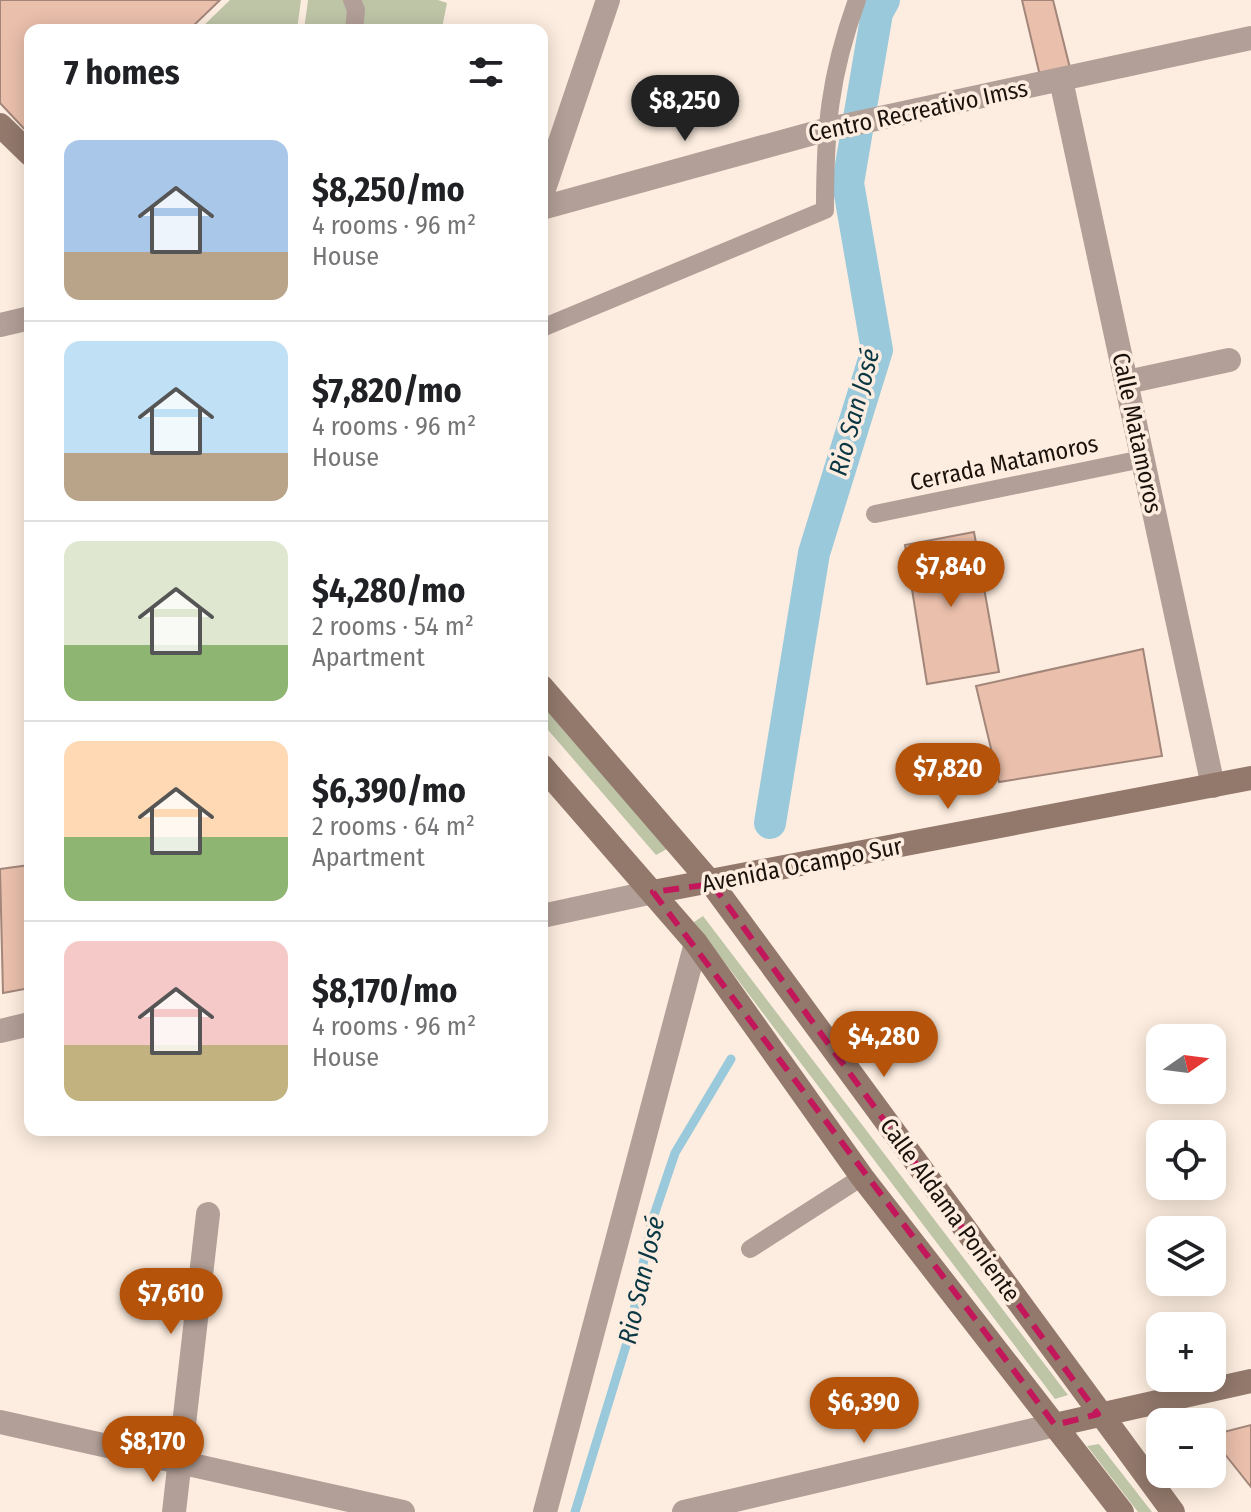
<!DOCTYPE html>
<html lang="en">
<head>
<meta charset="utf-8">
<style>
	body { margin:0; font-family:"Fira Sans Condensed",sans-serif; background:#f6f6f6; color:#202124; height:100vh; display:flex; flex-direction:column; font-size:30px; white-space:nowrap }
	* { box-sizing:border-box; margin:0 }
	p { font-size:26px; color:#757577 }
	.icon { flex:none; width:44px; height:44px; fill:none; stroke:currentColor; stroke-width:2; stroke-linecap:round; stroke-linejoin:round }
	.map { position:relative; flex:1; overflow:hidden }
	.drawer { position:absolute; left:24px; top:24px; width:524px; height:1112px; display:flex; flex-direction:column; background:#fff; border-radius:16px; box-shadow:0 4px 20px #0003 }
	.drawer>* { flex:none }
	.needle { width:52px; rotate:76deg }
	.controls { position:absolute; left:1146px; top:1024px; display:grid; gap:16px }
	.controls a { display:grid; place-items:center; width:80px; height:80px; border-radius:16px; background:#fff; box-shadow:0 4px 20px #0003; font-size:40px }
	.price { position:absolute; translate:-50% -68px; padding:0 18px; border-radius:28px; background:#b45309; color:#fff; font-size:26px; line-height:52px; filter:drop-shadow(0 2px 4px #0008) }
	.price::after { content:''; position:absolute; left:50%; top:48px; width:24px; height:18px; margin-left:-12px; background:inherit; clip-path:polygon(0 0,100% 0,50% 100%) }
	.price.selected { background:#222; color:#fff }
	ul { padding:0; list-style:none }
	li { display:flex; align-items:center; gap:24px; height:200px; padding:0 40px }
	li+li { border-top:2px solid #e0e0e0 }
	li span { display:grid; place-items:center; flex:none; width:224px; height:160px; border-radius:16px; color:#555 }
	li>.icon { margin-inline-start:auto }
	span .icon { width:96px; height:96px; fill:#fffc; stroke-width:1 }
	li b { font-size:34px }
	h2 { display:flex; justify-content:space-between; align-items:center; height:96px; padding:0 40px; font-size:34px }
	.map>svg:first-child { display:block }
	.green { fill:#bec5a7 }
	.lines { fill:none; stroke-linecap:round; stroke-linejoin:round }
	.stream { stroke:#99c9da; stroke-width:9 }
	.canal { stroke:#99c9da; stroke-width:32 }
	.building { fill:#eabfac; stroke:#a3867a; stroke-width:2 }
	.lane { stroke:#b29f97; stroke-width:18 }
	.street { stroke:#b29f97; stroke-width:24 }
	.secondary { stroke:#93796c; stroke-width:24 }
	.marked { fill:none; stroke:#c2185b; stroke-width:6; stroke-dasharray:16 10; stroke-linejoin:round }
	.labels { text-anchor:middle; stroke-width:7; stroke-linejoin:round; paint-order:stroke }
	.street-label { font-size:24px; fill:#1b120b; stroke:#fdede0 }
	.water-label { font-size:26px; font-style:italic; fill:#0a3744; stroke:#fdede0 }
</style>
</head>
<body>
<div class="map">
<svg width="1251" height="1512" viewBox="0 0 1251 1512">
	<rect width="100%" height="100%" fill="#fdede0"/>
	<path class="green" d="M230 0H301L297 30H199Z
		M308 0H438L447 3 442 28 447 30H304Z
		M542 704 667 849 656 855 542 723Z
		M703 916 1068 1395 1055 1399 694 922Z
		M1099 1444 1152 1512H1138L1087 1446Z"/>
	<g class="lines">
		<path class="stream" d="M575 1512 629 1336 651 1224 675 1153 731 1059"/>
		<path class="canal" d="M770 823 814 553 877 350 848 183 877 13 884 0"/>
	</g>
	<path class="building" d="M0 0H220L189 30H30V135L0 103Z
		M1022 0H1053L1071 72 1040 76Z
		M974 532 999 672 927 684 905 545Z
		M1143 649 1162 756 999 782 976 686Z
		M30 865V988L3 993 0 869Z
		M1251 1425V1487L1212 1438V1435Z"/>
	<g class="lines">
		<path class="lane" d="M352 0 356 10 354 30
			M542 328 825 210C825 129 829 77 857 0
			M875 514 1142 459
			M750 1249 862 1177"/>
		<path class="street" d="M1061 80 1213 786
			M542 195 608 0
			M542 208 825 130 1251 38
			M0 325 30 318
			M1127 382 1229 360
			M542 916 653 892
			M0 1031 30 1024
			M0 1422 403 1512
			M174 1512 208 1214
			M545 1512 696 943
			M684 1512 1055 1425"/>
		<path class="secondary" d="M0 125 30 154
			M542 687 712 884 1173 1512
			M542 766 696 943 862 1177 1122 1512
			M653 892 1251 778
			M1055 1425 1251 1381"/>
	</g>
	<path class="marked" d="M712 884 1098 1414 1055 1425 653 892Z"/>
	<g class="labels">
		<g class="street-label">
			<text transform="translate(918 111) rotate(-12)" y="8">Centro Recreativo Imss</text>
			<text transform="translate(1137 433) rotate(78)" y="8">Calle Matamoros</text>
			<text transform="translate(1004 463) rotate(-12)" y="8">Cerrada Matamoros</text>
			<text transform="translate(802 865) rotate(-11)" y="8">Avenida Ocampo Sur</text>
			<text transform="translate(950 1210) rotate(54)" y="8">Calle Aldama Poniente</text>
		</g>
		<g class="water-label">
			<text transform="translate(854 412) rotate(-75)" y="9">Rio San José</text>
			<text transform="translate(641 1280) rotate(-77)" y="9">Rio San José</text>
		</g>
	</g>
</svg>
<div class="controls">
<a><svg class="needle" viewBox="-14 -14 28 28"><path d="M0-13l5 13h-10z" fill="#e53935"/><path d="M0 13l5-13h-10z" fill="#757577"/></svg></a>
<a><svg class="icon" aria-label="locate" viewBox="0 0 24 24"><circle cx="12" cy="12" r="6"/><path d="M12 2v4M12 18v4M2 12h4M18 12h4"/></svg></a>
<a><svg class="icon" aria-label="layers" viewBox="0 0 24 24"><path d="M12 4l9 5-9 5-9-5zM3 14l9 5 9-5"/></svg></a>
<a>+</a>
<a>−</a>
</div>
<b class="price selected" style="left:685px;top:143px">$8,250</b>
<b class="price" style="left:951px;top:609px">$7,840</b>
<b class="price" style="left:948px;top:811px">$7,820</b>
<b class="price" style="left:884px;top:1079px">$4,280</b>
<b class="price" style="left:171px;top:1336px">$7,610</b>
<b class="price" style="left:864px;top:1445px">$6,390</b>
<b class="price" style="left:153px;top:1484px">$8,170</b>
<section class="drawer">
<h2>7 homes<svg class="icon" aria-label="filters" viewBox="0 0 24 24"><path d="M4 7h16M4 17h16"/><circle cx="9" cy="7" r="2"/><circle cx="15" cy="17" r="2"/></svg></h2>
<ul>
<li><span style="background:linear-gradient(#a9c7e8 70%,#b9a48a 0)"><svg class="icon" aria-label="home" viewBox="0 0 24 24"><path d="M3 11l9-7 9 7M6 9v11h12V9"/></svg></span><div><b>$8,250/mo</b><p>4 rooms · 96 m²</p><p>House</p></div></li>
<li><span style="background:linear-gradient(#bfe0f5 70%,#b9a48a 0)"><svg class="icon" aria-label="home" viewBox="0 0 24 24"><path d="M3 11l9-7 9 7M6 9v11h12V9"/></svg></span><div><b>$7,820/mo</b><p>4 rooms · 96 m²</p><p>House</p></div></li>
<li><span style="background:linear-gradient(#dfe7d0 65%,#8fb573 0)"><svg class="icon" aria-label="home" viewBox="0 0 24 24"><path d="M3 11l9-7 9 7M6 9v11h12V9"/></svg></span><div><b>$4,280/mo</b><p>2 rooms · 54 m²</p><p>Apartment</p></div></li>
<li><span style="background:linear-gradient(#ffd9b3 60%,#8fb573 0)"><svg class="icon" aria-label="home" viewBox="0 0 24 24"><path d="M3 11l9-7 9 7M6 9v11h12V9"/></svg></span><div><b>$6,390/mo</b><p>2 rooms · 64 m²</p><p>Apartment</p></div></li>
<li><span style="background:linear-gradient(#f6c9c9 65%,#c2b280 0)"><svg class="icon" aria-label="home" viewBox="0 0 24 24"><path d="M3 11l9-7 9 7M6 9v11h12V9"/></svg></span><div><b>$8,170/mo</b><p>4 rooms · 96 m²</p><p>House</p></div></li>
</ul>
</section>
</div>
</body>
</html>
